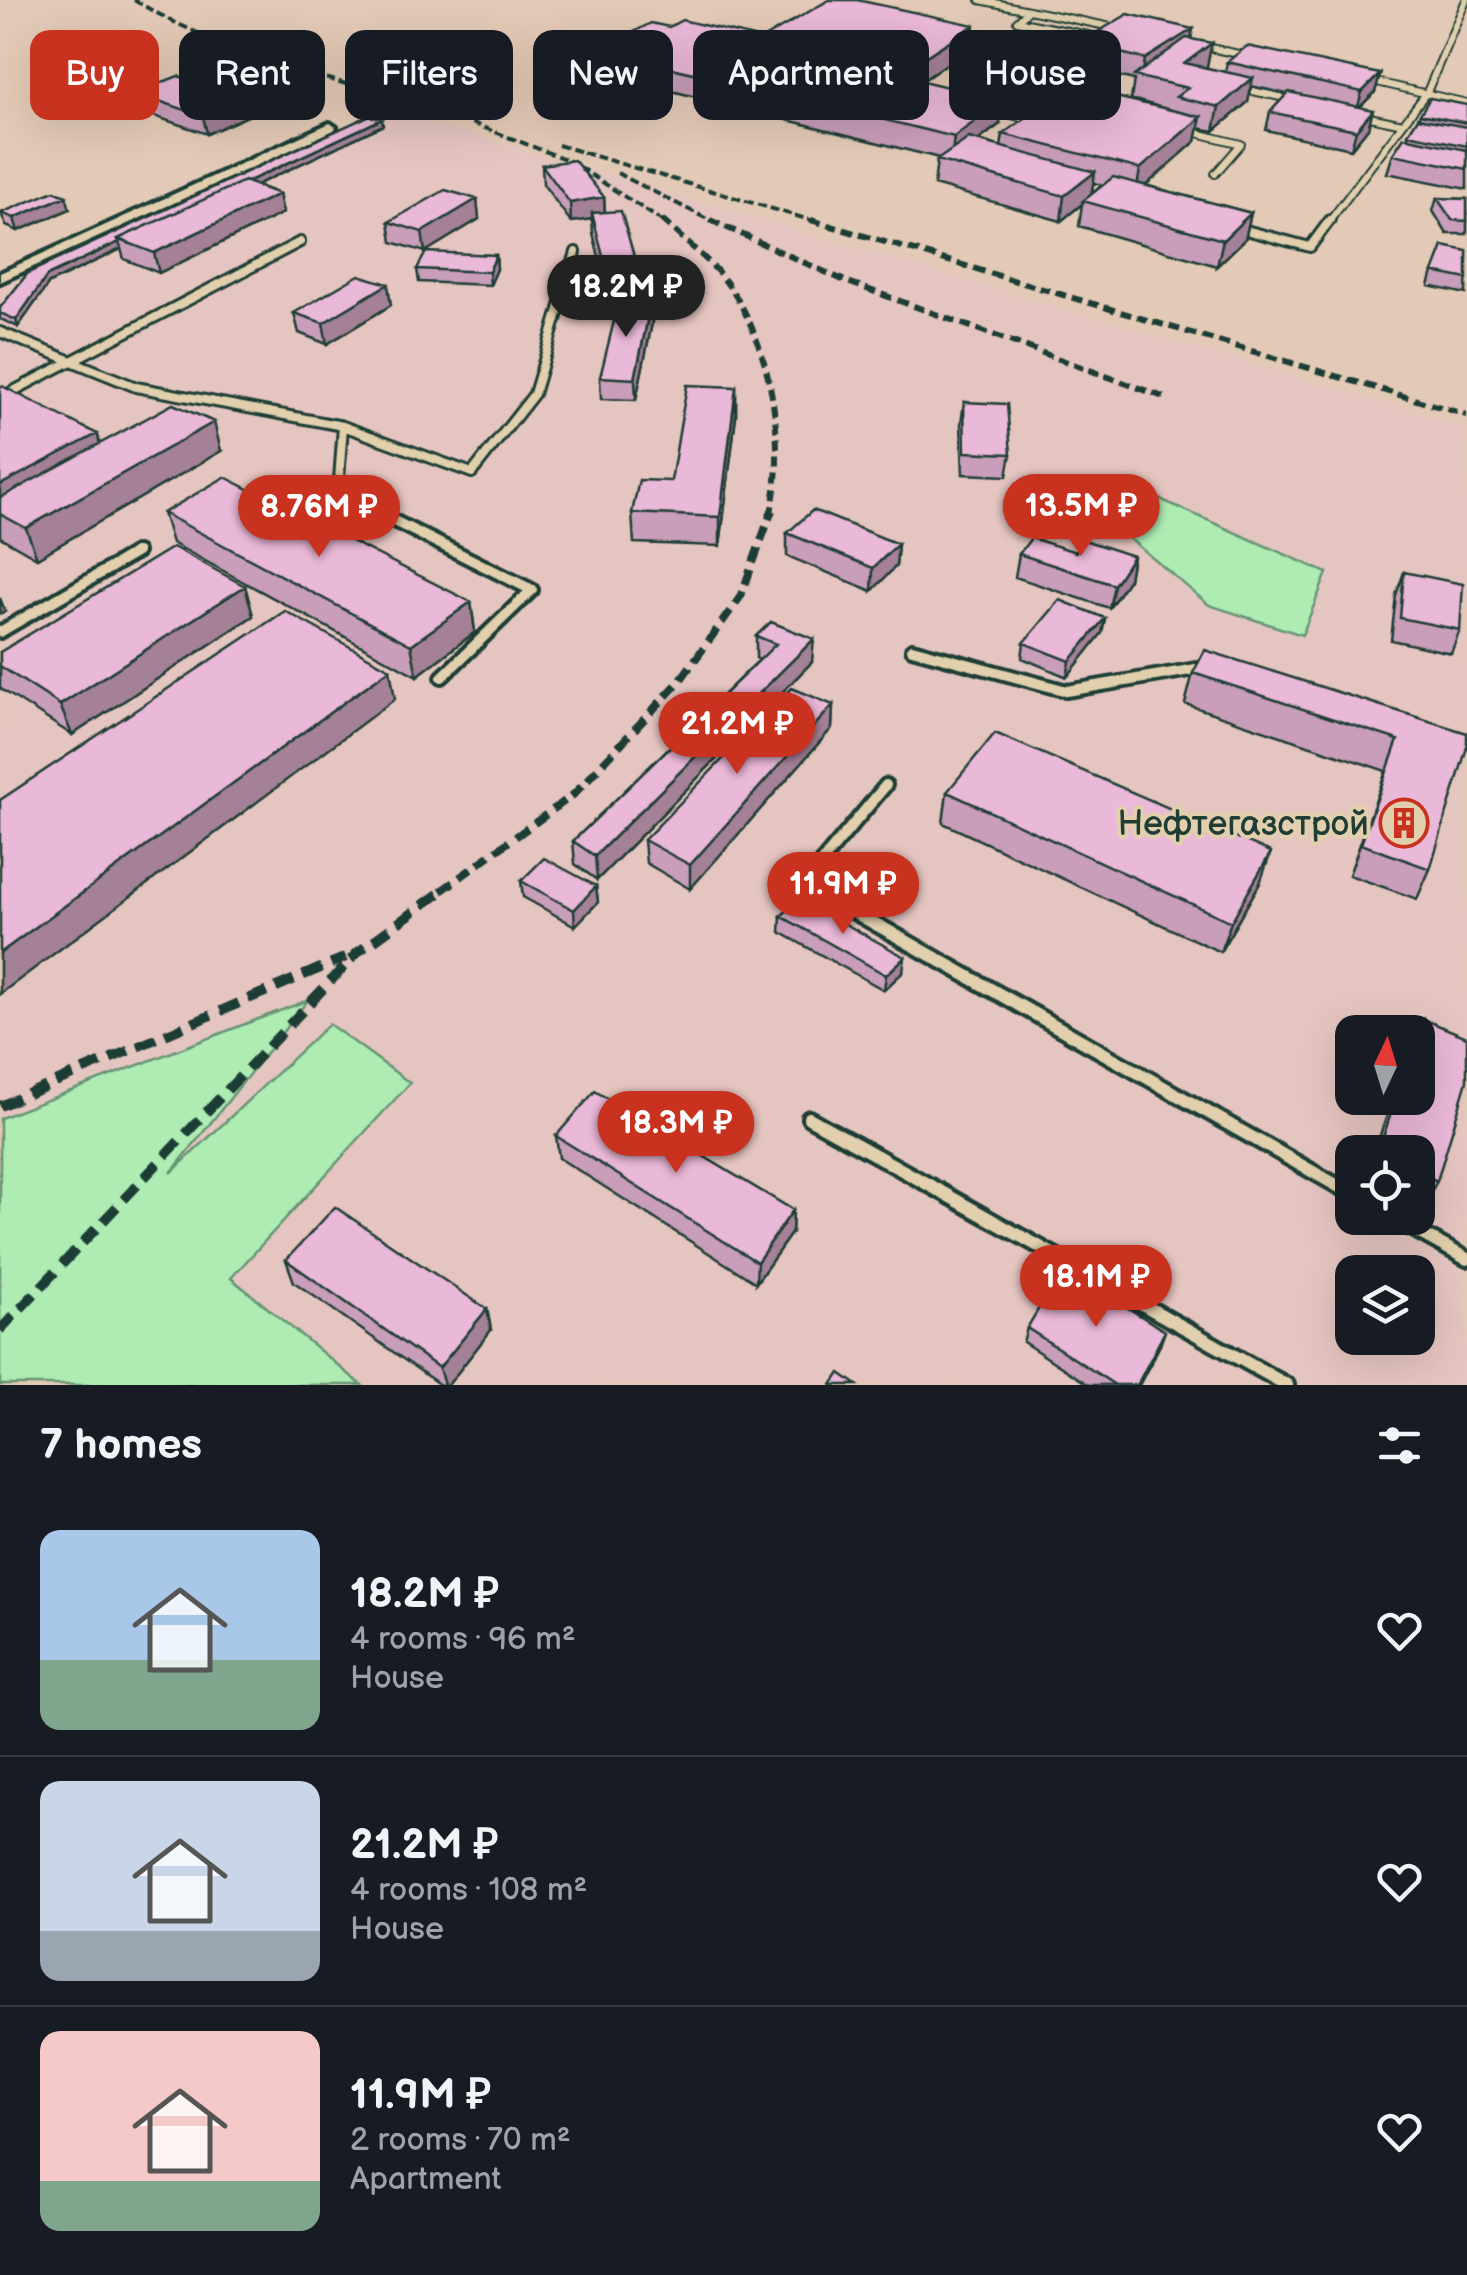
<!DOCTYPE html>
<html lang="en">
<head>
<meta charset="utf-8">
<style>
	body { margin:0; font-family:"Balsamiq Sans",sans-serif; background:#20242c; color:#f1f3f6; height:100vh; display:flex; flex-direction:column; font-size:38px; white-space:nowrap }
	* { box-sizing:border-box; margin:0 }
	p { font-size:32px; color:#9ea1a6 }
	.icon { flex:none; width:55px; height:55px; fill:none; stroke:currentColor; stroke-width:2; stroke-linecap:round; stroke-linejoin:round }
	.map { position:relative; height:1385px; overflow:hidden }
	.drawer { display:flex; flex-direction:column; background:#171b24; flex:1 }
	.drawer>* { flex:none }
	.hud { position:absolute; left:30px; top:30px; width:1408px; height:90px; display:flex; gap:20px }
	.needle { width:65px; rotate:4deg }
	.controls { position:absolute; left:1335px; top:1015px; display:grid; gap:20px }
	.controls a { display:grid; place-items:center; width:100px; height:100px; border-radius:20px; background:#171b24; box-shadow:0 10px 40px #0002; font-size:50px }
	.price { position:absolute; translate:-50% -85px; padding:0 22px; border-radius:35px; background:#c8321e; color:#fff; font-size:32px; line-height:65px; filter:drop-shadow(0 2px 5px #0008) }
	.price::after { content:''; position:absolute; left:50%; top:60px; width:30px; height:22px; margin-left:-15px; background:inherit; clip-path:polygon(0 0,100% 0,50% 100%) }
	.price.selected { background:#222; color:#fff }
	ul { padding:0; list-style:none }
	li { display:flex; align-items:center; gap:30px; height:250px; padding:0 40px }
	li+li { border-top:2px solid #363941 }
	li span { display:grid; place-items:center; flex:none; width:280px; height:200px; border-radius:20px; color:#555 }
	li>.icon { margin-inline-start:auto }
	span .icon { width:120px; height:120px; fill:#fffc; stroke-width:1 }
	li b { font-size:42px }
	h2 { display:flex; justify-content:space-between; align-items:center; height:120px; padding:0 40px; font-size:42px }
	.tag { padding:0 35px; border-radius:20px; background:#171b24; box-shadow:0 10px 40px #0002; font-size:35px; line-height:90px }
	.tag.selected { background:#c8321e; color:#fff }
	.map>svg:first-child { display:block }
	.built { fill:#e5c5c0; fill-rule:evenodd }
	.green { fill:#aeecb3; stroke:#669474; stroke-width:2.5 }
	.lines { fill:none; stroke-linecap:round; stroke-linejoin:round }
	.lane-far3-casing { stroke:#1f3d34; stroke-width:10 }
	.lane-far2-casing { stroke:#1f3d34; stroke-width:14 }
	.lane-far1-casing { stroke:#1f3d34; stroke-width:18 }
	.lane-casing { stroke:#1f3d34; stroke-width:20 }
	.street-casing { stroke:#1f3d34; stroke-width:8 }
	.lane-far3 { stroke:#e1cfad; stroke-width:6 }
	.lane-far2 { stroke:#e1cfad; stroke-width:8 }
	.lane-far1 { stroke:#e1cfad; stroke-width:10 }
	.lane { stroke:#e1cfad; stroke-width:12 }
	.street { fill:#e1cfad; fill-rule:evenodd }
	.rail-far3 { stroke:#1f3d34; stroke-width:4; stroke-dasharray:9 4; stroke-linecap:butt }
	.rail-far2 { stroke:#1f3d34; stroke-width:6; stroke-dasharray:11 6; stroke-linecap:butt }
	.rail-far1 { stroke:#1f3d34; stroke-width:8; stroke-dasharray:15 8; stroke-linecap:butt }
	.rail { stroke:#1f3d34; stroke-width:10; stroke-dasharray:20 10; stroke-linecap:butt }
	.wall { fill:#c99eba; stroke:#1f3d34; stroke-width:2.5; fill-rule:evenodd }
	.shaded-wall { fill:#a48197; stroke:#1f3d34; stroke-width:2.5 }
	.building { fill:#eab8d8; stroke:#1f3d34; stroke-width:2.5 }
	.labels { text-anchor:middle; stroke-width:8; stroke-linejoin:round; paint-order:stroke }
	.poi-label { font-size:35px; fill:#1f3d34; stroke:#e1cfad; text-anchor:end }
</style>
</head>
<body>
<div class="map">
<svg width="1467" height="1385" viewBox="0 0 1467 1385">
	<rect width="100%" height="100%" fill="#e3cab6"/>
	<filter id="ink" filterUnits="userSpaceOnUse"><feTurbulence type="fractalNoise" baseFrequency=".01" numOctaves="2"/><feDisplacementMap in="SourceGraphic" scale="20" xChannelSelector="R" yChannelSelector="G"/><feConvolveMatrix kernelMatrix="1 2 1 2 8 2 1 2 1" color-interpolation-filters="sRGB"/></filter>
	<g filter="url(#ink)">
		<path class="built" d="M391 111 1467 427V1385H0V285ZM1352 1032H1418V1098H1352ZM1352 1152H1418V1218H1352ZM1352 1272H1418V1338H1352Z"/>
		<path class="green" d="M1126 484 1327 573 1302 635 1209 605 1096 511Z
			M308 1000 171 1173 329 1024 410 1083 231 1278 362 1385H0V1118Z"/>
		<g class="lines">
			<g class="lane-far3-casing">
				<path id="lane-far3" d="M980 0 1116 28
					M1029 10 1017 21 1103 38
					M1201 46 1248 56
					M987 47 1096 72 1105 65
					M1368 80 1467 103
					M1248 90 1294 100
					M1070 94 1096 72
					M991 110 1023 118 1036 112
					M1360 115 1403 124
					M1185 130 1241 144 1215 174
					M1328 223 1427 92 1466 0"/>
			</g>
			<g class="lane-far2-casing">
				<path id="lane-far2" d="M1238 228 1310 247 1330 220
					M0 332 136 387 343 426 472 473 534 394 576 252
					M0 398 300 242
					M343 426 338 493 377 512"/>
			</g>
			<g class="lane-far1-casing">
				<path id="lane-far1" d="M372 510 532 590 442 677
					M0 632 137 552
					M912 649 1067 691 1196 669 1208 673
					M818 891 804 883 886 785"/>
			</g>
			<g class="lane-casing">
				<path id="lane" d="M814 889 1352 1194
					M809 1118 1287 1385
					M1393 1218 1467 1259"/>
			</g>
			<g class="street-casing">
				<path id="street" d="M330 123 336 127 334 130 0 282V273Z"/>
			</g>
			<use href="#lane-far3" class="lane-far3"/>
			<use href="#lane-far2" class="lane-far2"/>
			<use href="#lane-far1" class="lane-far1"/>
			<use href="#lane" class="lane"/>
			<use href="#street" class="street"/>
			<path class="rail-far3" d="M134 0C227 56 330 79 434 108
				M423 104 570 161 665 223
				M558 145 820 223
				M617 173 715 223"/>
			<path class="rail-far2" d="M662 220C680 237 702 254 718 272 769 330 788 439 771 512
				M710 220 845 281 1169 399
				M811 220 1467 415"/>
			<path class="rail-far1" d="M441 891 573 795 679 682 741 596 772 510"/>
			<path class="rail" d="M0 1106 346 957
				M0 1330 358 952 445 889"/>
		</g>
		<path class="wall" d="M974 25 971 47 922 81 1000 124 979 140 1001 147 1003 134 1174 111 1131 99 1134 80 1076 66 1079 43 1193 29 1191 39 1207 66 1205 68 1225 72 1227 62 1380 74 1375 92 1360 107 1368 128 1351 149 1266 130 1270 112 1287 94 1251 86 1248 102 1214 131 1198 128 1196 141 1145 185 1251 213 1245 239 1217 266 1079 226 1082 204 1061 221 934 185 937 160 939 158 600 73 599 50 669 27 762 39ZM1093 183 1102 185 1092 194Z
			M135 93 250 115 207 134 139 111Z
			M1467 105V189L1387 173 1393 154 1407 138 1420 114Z
			M383 125 256 185 279 194 283 213 159 273 124 259 121 249 49 283 18 327 0 319V308L28 273Z
			M542 165 604 197 605 212 640 277 641 298 610 300 593 233 592 219 571 222 543 184Z
			M1437 198 1467 199V234H1447L1433 211Z
			M477 199 479 219 425 252 392 242 389 222Z
			M70 209 18 231 6 226 1 213Z
			M1467 251 1466 294 1429 286 1433 272Z
			M496 255 497 269 490 285 419 282 417 269Z
			M651 302 652 323 636 400 601 399 600 377Z
			M391 305 327 344 299 333 294 313Z
			M0 387 97 434 100 444 221 451 37 558 0 537Z
			M736 387V415L720 546 634 543 632 513 671 481Z
			M964 402 1011 454 1007 476 963 474 961 424Z
			M163 513 471 602 475 632 417 676 172 543Z
			M787 533 898 544 896 566 872 591 787 556Z
			M1076 552 1133 556 1129 579 1109 608 1015 577 1019 554Z
			M1404 572 1460 630 1451 653 1391 640 1396 595Z
			M245 586 253 616 72 735 1 689 0 687V652Z
			M1105 618 1102 633 1067 677 1022 658 1024 643Z
			M771 622 812 662 597 880 575 864 573 841 759 660 756 658V636Z
			M1193 673 1467 733 1430 869 1417 899 1349 875 1386 771 1185 704Z
			M833 705 832 728 690 889 646 863 644 840Z
			M947 792 1260 883 1220 952 943 823Z
			M521 881 596 886 598 902 575 926 523 897Z
			M781 916 903 972 884 990 780 932Z
			M1423 1019 1437 1181 1425 1203 1418 1200V1152H1374L1393 1098H1418V1032H1416Z
			M556 1136 793 1210 792 1232 756 1283 559 1158Z
			M286 1260 487 1309 491 1330 448 1385H440L294 1282Z
			M1027 1328 1160 1345 1139 1385H1089L1023 1342Z"/>
		<path class="shaded-wall" d="M974 25 971 47 896 99 897 75Z
			M1193 29 1188 51 1142 78 1145 59Z
			M1212 43 1207 66 1181 87 1185 63Z
			M1380 74 1375 92 1357 110 1362 92Z
			M1253 78 1248 102 1214 131 1219 107Z
			M247 97 250 115 207 134 203 116Z
			M1003 100 1000 124 951 161 954 137Z
			M1373 110 1368 128 1351 149 1356 130Z
			M1201 117 1196 141 1136 194 1140 169Z
			M382 119 383 125 131 244 122 241Z
			M1095 172 1091 197 1083 201 1082 204 1061 221 1064 196Z
			M279 194 283 213 159 273 154 253Z
			M66 196 70 209 18 231 14 218Z
			M604 197 605 216 592 213V219L571 222 570 203Z
			M477 199 479 219 425 252 422 232Z
			M1251 213 1245 239 1217 266 1223 240Z
			M119 242 121 249 49 283 18 327 16 320 47 276Z
			M496 255 497 269 490 285 489 272Z
			M388 284 391 305 327 344 323 323Z
			M651 302 652 323 636 400 635 379Z
			M736 387V415L720 546V517Z
			M214 422 221 451 37 558 26 528Z
			M97 434 106 463 0 498V485Z
			M898 544 896 566 872 591 873 568Z
			M1133 556 1129 579 1109 608 1114 585Z
			M245 586 253 616 72 735 60 705Z
			M0 598 5 611 0 614Z
			M471 602 475 632 417 676 411 645Z
			M1105 618 1102 633 1067 677 1070 661Z
			M814 639 812 662 597 880 595 856Z
			M390 669 395 699 0 994V953Z
			M833 705 832 728 690 889V865Z
			M1271 852 1260 883 1220 952 1231 922Z
			M596 886 598 902 575 926 574 910Z
			M905 957 903 972 884 990 886 975Z
			M793 1210 792 1232 756 1283 757 1262Z
			M487 1309 491 1330 448 1385H444L439 1368Z
			M1165 1331 1160 1345 1139 1385H1137Z"/>
		<path class="building" d="M829 0H857L974 25 897 75 1003 100 954 137 599 50 651 23 669 27 682 20 762 39Z
			M1128 14 1193 29 1145 59 1079 43Z
			M1186 38 1212 43 1185 63 1253 78 1219 107 1176 97 1188 88 1134 76Z
			M1247 46 1380 74 1362 92 1227 62Z
			M178 76 247 97 203 116 135 93Z
			M1069 86 1201 117 1140 169 1003 134Z
			M1289 92 1373 110 1356 130 1270 112Z
			M1430 98 1467 105V123L1420 114Z
			M368 116 382 119 247 182 244 181 118 239 119 242 47 276 16 320 0 313V308L28 273Z
			M1418 118 1467 127V146L1408 134Z
			M1404 137 1467 150V169L1393 154Z
			M969 138 1095 172 1064 196 937 160Z
			M574 160 604 197 570 203 542 165Z
			M1113 177 1251 213 1223 240 1083 201Z
			M244 181 279 194 154 253 118 239Z
			M445 190 477 199 422 232 389 222Z
			M54 191 66 196 14 218 1 213Z
			M1437 198 1467 199V221L1452 220Z
			M621 211 640 277 609 280 592 213Z
			M1443 246 1467 251V279L1433 272Z
			M426 252 496 255 489 272 417 269Z
			M359 275 388 284 323 323 294 313Z
			M619 301 651 302 635 379 600 377Z
			M687 385 736 387 720 517 632 513 639 480 671 481Z
			M2 386 97 434 0 485V387Z
			M964 402 1007 404 1011 454 965 452Z
			M173 404 214 422 26 528 0 514V498Z
			M225 477 471 602 411 645 163 513Z
			M813 510 898 544 873 568 787 533Z
			M1031 538 1076 552 1084 540 1133 556 1114 585 1019 554Z
			M173 547 245 586 60 705 0 666V652Z
			M1404 572 1463 584 1460 630 1400 618Z
			M1060 600 1105 618 1070 661 1024 643Z
			M285 611 390 669 0 953V800Z
			M771 622 814 639 595 856 573 841 776 644 756 636Z
			M1205 650 1467 733V747L1430 869 1361 844 1398 740 1193 673Z
			M792 688 833 705 690 865 644 840Z
			M995 733 1271 852 1231 922 947 792Z
			M544 858 596 886 574 910 521 881Z
			M800 899 905 957 886 975 781 916Z
			M1423 1019 1467 1037V1081L1437 1181 1418 1172V1152H1378L1396 1098H1418V1035Z
			M595 1091 793 1210 757 1262 556 1136Z
			M335 1207 487 1309 439 1368 286 1260Z
			M1063 1268 1165 1331 1137 1385H1115L1027 1328Z
			M840 1373 857 1385H832Z"/>
	</g>
	<defs>
		<g id="building-ring" transform="scale(2.5)"><circle r="9.5" fill="#e1cfad" stroke="#c8321e" stroke-width="1.5"/><path d="M-4-6H4V6H1V3H-1V6H-4ZM-2.5-4.3h1.7v1.8h-1.7ZM.8-4.3h1.7v1.8H.8ZM-2.5-1h1.7V.8h-1.7ZM.8-1h1.7V.8H.8Z" fill="#c8321e"/></g>
	</defs>
	<g fill-rule="evenodd">
		<use href="#building-ring" x="1404" y="823"/>
	</g>
	<g class="labels">
		<g class="poi-label">
			<text x="1369" y="835">Нефтегазстрой</text>
		</g>
	</g>
</svg>
<div class="controls">
<a><svg class="needle" viewBox="-14 -14 28 28"><path d="M0-13l5 13h-10z" fill="#e53935"/><path d="M0 13l5-13h-10z" fill="#9ea1a6"/></svg></a>
<a><svg class="icon" aria-label="locate" viewBox="0 0 24 24"><circle cx="12" cy="12" r="6"/><path d="M12 2v4M12 18v4M2 12h4M18 12h4"/></svg></a>
<a><svg class="icon" aria-label="layers" viewBox="0 0 24 24"><path d="M12 4l9 5-9 5-9-5zM3 14l9 5 9-5"/></svg></a>
</div>
<b class="price selected" style="left:626px;top:340px">18.2M ₽</b>
<b class="price" style="left:1081px;top:559px">13.5M ₽</b>
<b class="price" style="left:319px;top:560px">8.76M ₽</b>
<b class="price" style="left:737px;top:777px">21.2M ₽</b>
<b class="price" style="left:843px;top:937px">11.9M ₽</b>
<b class="price" style="left:676px;top:1176px">18.3M ₽</b>
<b class="price" style="left:1096px;top:1330px">18.1M ₽</b>
<div class="hud">
<a class="tag selected">Buy</a>
<a class="tag">Rent</a>
<a class="tag">Filters</a>
<a class="tag">New</a>
<a class="tag">Apartment</a>
<a class="tag">House</a>
</div>
</div>
<section class="drawer">
<h2>7 homes<svg class="icon" aria-label="filters" viewBox="0 0 24 24"><path d="M4 7h16M4 17h16"/><circle cx="9" cy="7" r="2"/><circle cx="15" cy="17" r="2"/></svg></h2>
<ul>
<li><span style="background:linear-gradient(#a9c7e8 65%,#7fa58c 0)"><svg class="icon" aria-label="home" viewBox="0 0 24 24"><path d="M3 11l9-7 9 7M6 9v11h12V9"/></svg></span><div><b>18.2M ₽</b><p>4 rooms · 96 m²</p><p>House</p></div><svg class="icon" aria-label="heart" viewBox="0 0 24 24"><path d="M12 20l-8-8c-3-5 5-10 8-4 3-6 11-1 8 4z"/></svg></li>
<li><span style="background:linear-gradient(#c9d6e8 75%,#9aa5b1 0)"><svg class="icon" aria-label="home" viewBox="0 0 24 24"><path d="M3 11l9-7 9 7M6 9v11h12V9"/></svg></span><div><b>21.2M ₽</b><p>4 rooms · 108 m²</p><p>House</p></div><svg class="icon" aria-label="heart" viewBox="0 0 24 24"><path d="M12 20l-8-8c-3-5 5-10 8-4 3-6 11-1 8 4z"/></svg></li>
<li><span style="background:linear-gradient(#f6c9c9 75%,#7fa58c 0)"><svg class="icon" aria-label="home" viewBox="0 0 24 24"><path d="M3 11l9-7 9 7M6 9v11h12V9"/></svg></span><div><b>11.9M ₽</b><p>2 rooms · 70 m²</p><p>Apartment</p></div><svg class="icon" aria-label="heart" viewBox="0 0 24 24"><path d="M12 20l-8-8c-3-5 5-10 8-4 3-6 11-1 8 4z"/></svg></li>
</ul>
</section>
</body>
</html>
